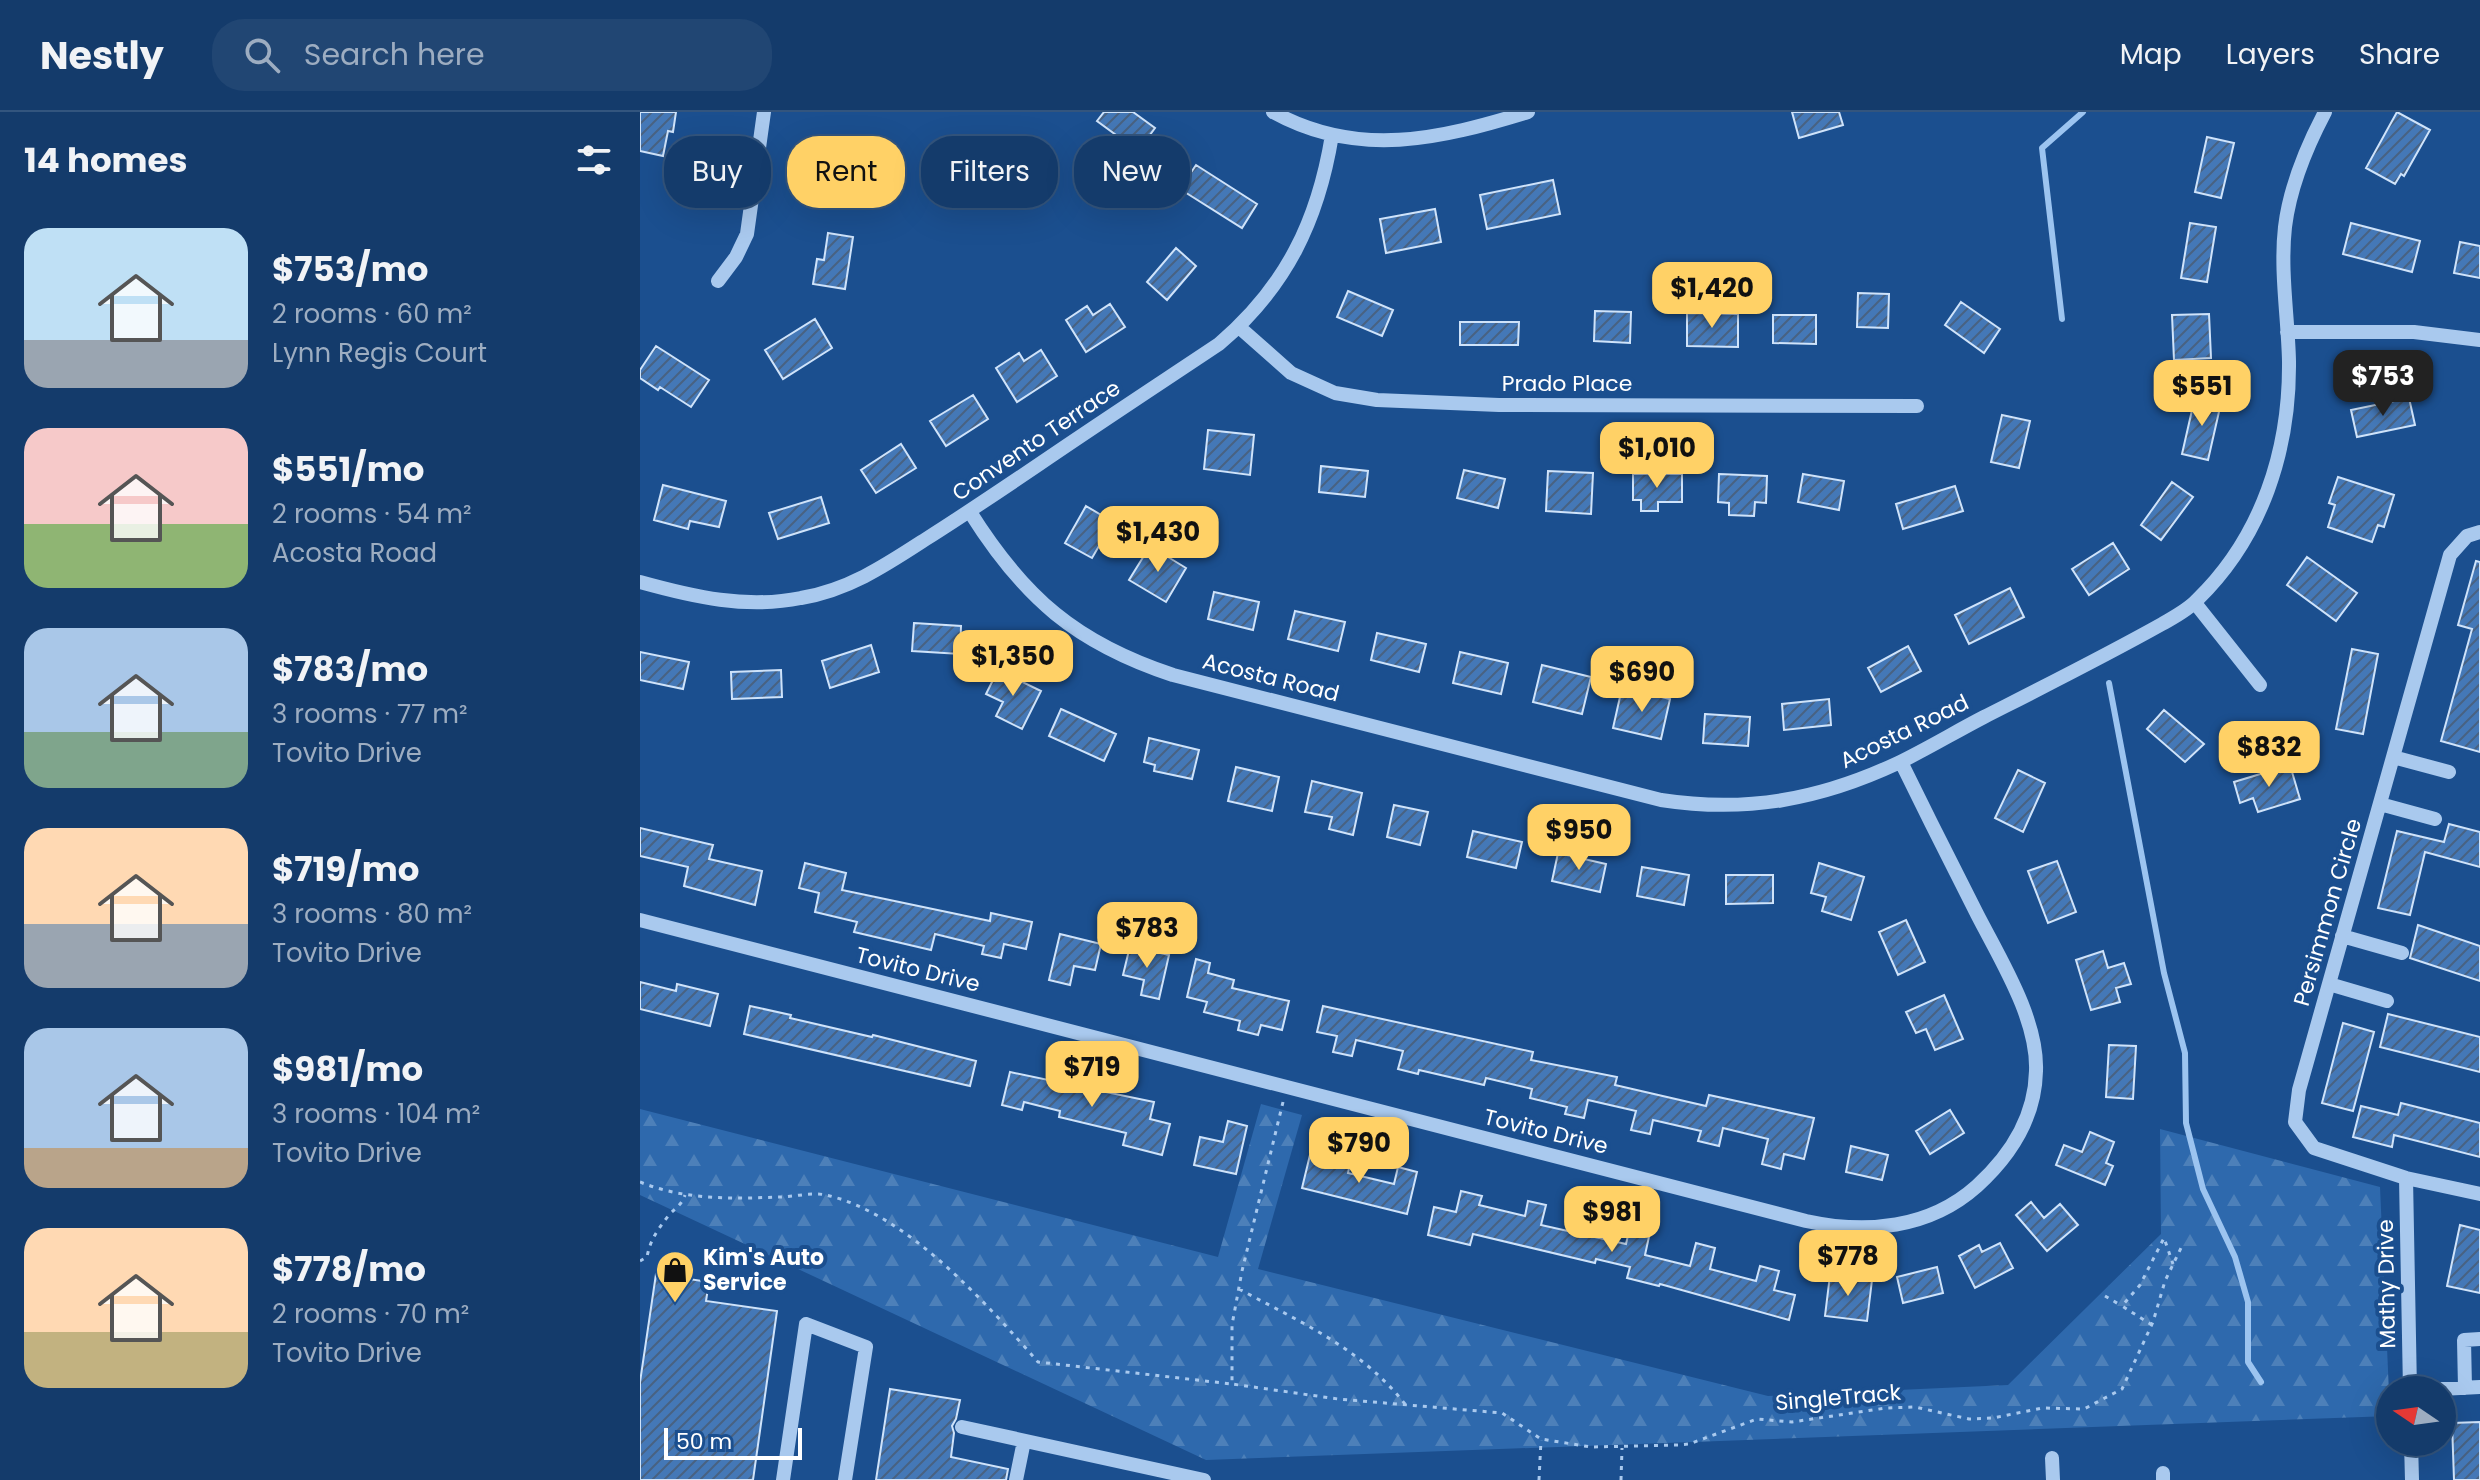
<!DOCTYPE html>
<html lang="en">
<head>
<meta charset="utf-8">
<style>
	body { margin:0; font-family:Poppins,sans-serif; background:#214673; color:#f1f3f6; height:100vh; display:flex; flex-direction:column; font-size:30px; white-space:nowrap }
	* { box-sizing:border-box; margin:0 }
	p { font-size:26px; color:#9dadc1 }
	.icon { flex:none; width:44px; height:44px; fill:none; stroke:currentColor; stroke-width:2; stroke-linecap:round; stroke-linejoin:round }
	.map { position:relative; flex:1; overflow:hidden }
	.panel { display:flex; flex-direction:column; background:#143b6b; width:640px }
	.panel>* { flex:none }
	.top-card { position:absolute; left:24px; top:24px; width:760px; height:72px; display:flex; gap:16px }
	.needle { width:52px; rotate:283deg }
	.buttons { position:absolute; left:1736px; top:1264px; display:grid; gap:16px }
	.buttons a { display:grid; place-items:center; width:80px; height:80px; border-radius:50%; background:#143b6b; box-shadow:0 8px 32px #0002,0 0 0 2px #33557e; font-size:40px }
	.scale { position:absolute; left:24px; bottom:20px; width:138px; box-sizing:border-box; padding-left:8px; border:4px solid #fff; border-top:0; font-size:22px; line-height:28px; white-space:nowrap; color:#fff; -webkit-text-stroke:6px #1b4f8f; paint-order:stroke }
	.price { position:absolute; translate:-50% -68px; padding:0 18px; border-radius:16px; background:#ffd166; color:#111; font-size:26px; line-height:52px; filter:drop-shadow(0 2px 4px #0008) }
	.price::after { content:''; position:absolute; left:50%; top:48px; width:24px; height:18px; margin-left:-12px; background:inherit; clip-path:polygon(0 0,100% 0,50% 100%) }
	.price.on { background:#222; color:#fff }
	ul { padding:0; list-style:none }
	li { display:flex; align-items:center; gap:24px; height:200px; padding:0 24px }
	li span { display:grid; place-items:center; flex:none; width:224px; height:160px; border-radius:24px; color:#555 }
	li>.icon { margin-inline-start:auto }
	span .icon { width:96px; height:96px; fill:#fffc; stroke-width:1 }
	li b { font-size:34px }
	h2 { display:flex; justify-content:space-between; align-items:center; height:96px; padding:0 24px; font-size:34px }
	.chip { padding:0 28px; border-radius:32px; background:#143b6b; box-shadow:0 8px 32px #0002,0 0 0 2px #33557e; font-size:28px; line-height:72px }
	.chip.on { background:#ffd166; color:#111 }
	header { display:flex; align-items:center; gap:48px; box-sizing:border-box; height:112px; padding:0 40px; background:#143b6b; border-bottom:2px solid #33557e }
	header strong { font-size:38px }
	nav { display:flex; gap:44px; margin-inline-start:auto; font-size:28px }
	.search { width:560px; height:72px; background:#214673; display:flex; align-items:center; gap:20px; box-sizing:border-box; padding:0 28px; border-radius:32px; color:#9dadc1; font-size:30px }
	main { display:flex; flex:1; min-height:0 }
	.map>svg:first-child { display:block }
	.forest { fill:url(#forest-firs) }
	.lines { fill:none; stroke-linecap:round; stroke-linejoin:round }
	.stream { stroke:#9cc4f0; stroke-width:6 }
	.building { fill:url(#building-hatch); stroke:#cfe3fa; stroke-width:2 }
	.path { stroke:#a9c9ee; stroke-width:3; stroke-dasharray:4 6; stroke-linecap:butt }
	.minor { stroke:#a9c9ee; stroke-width:14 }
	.labels { text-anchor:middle; stroke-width:8; stroke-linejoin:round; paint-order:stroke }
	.street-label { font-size:22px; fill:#fff; stroke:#1b4f8f }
	.poi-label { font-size:22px; font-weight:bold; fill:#fff; stroke:#1b4f8f; text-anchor:start }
</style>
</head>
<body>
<header>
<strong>Nestly</strong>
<div class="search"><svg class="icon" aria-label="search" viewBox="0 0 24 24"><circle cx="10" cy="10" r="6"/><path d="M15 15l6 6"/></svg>Search here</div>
<nav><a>Map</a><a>Layers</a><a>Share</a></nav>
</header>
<main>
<section class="panel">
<h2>14 homes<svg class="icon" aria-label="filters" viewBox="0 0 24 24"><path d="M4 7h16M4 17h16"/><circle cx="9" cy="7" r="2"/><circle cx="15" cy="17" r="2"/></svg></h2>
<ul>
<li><span style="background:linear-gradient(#bfe0f5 70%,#9aa5b1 0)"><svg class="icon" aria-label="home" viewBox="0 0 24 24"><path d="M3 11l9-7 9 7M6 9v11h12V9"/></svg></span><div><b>$753/mo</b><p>2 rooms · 60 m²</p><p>Lynn Regis Court</p></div></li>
<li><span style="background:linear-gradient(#f6c9c9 60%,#8fb573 0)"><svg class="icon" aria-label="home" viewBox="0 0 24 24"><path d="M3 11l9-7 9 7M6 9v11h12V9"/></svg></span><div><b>$551/mo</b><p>2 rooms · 54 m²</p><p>Acosta Road</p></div></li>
<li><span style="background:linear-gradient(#a9c7e8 65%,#7fa58c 0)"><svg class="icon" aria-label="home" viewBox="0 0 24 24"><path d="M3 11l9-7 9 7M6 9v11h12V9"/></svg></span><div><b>$783/mo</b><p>3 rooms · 77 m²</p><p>Tovito Drive</p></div></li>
<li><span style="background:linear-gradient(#ffd9b3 60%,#9aa5b1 0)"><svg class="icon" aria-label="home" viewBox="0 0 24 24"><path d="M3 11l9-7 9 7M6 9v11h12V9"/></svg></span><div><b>$719/mo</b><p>3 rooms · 80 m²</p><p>Tovito Drive</p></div></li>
<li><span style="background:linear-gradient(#a9c7e8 75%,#b9a48a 0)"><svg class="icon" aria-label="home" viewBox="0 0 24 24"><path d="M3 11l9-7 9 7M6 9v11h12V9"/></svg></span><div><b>$981/mo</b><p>3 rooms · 104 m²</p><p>Tovito Drive</p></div></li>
<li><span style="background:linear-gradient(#ffd9b3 65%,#c2b280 0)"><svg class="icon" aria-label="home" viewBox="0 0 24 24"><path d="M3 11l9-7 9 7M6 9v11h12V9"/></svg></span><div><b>$778/mo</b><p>2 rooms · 70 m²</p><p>Tovito Drive</p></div></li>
</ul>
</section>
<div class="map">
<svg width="1840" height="1368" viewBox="0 0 1840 1368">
	<defs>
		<pattern id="forest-firs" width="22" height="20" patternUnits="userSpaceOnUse" patternTransform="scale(2)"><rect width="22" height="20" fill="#2e69ad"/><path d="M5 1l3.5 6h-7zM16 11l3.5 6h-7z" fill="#4d80b9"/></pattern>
		<pattern id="building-hatch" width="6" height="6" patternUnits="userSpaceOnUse" patternTransform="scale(2)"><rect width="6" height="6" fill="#4478b7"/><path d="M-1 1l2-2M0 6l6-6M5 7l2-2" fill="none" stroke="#486282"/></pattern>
	</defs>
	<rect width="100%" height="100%" fill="#1b4f8f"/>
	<path class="forest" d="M621 992 662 1003 618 1157 1128 1284 1368 1273 1521 1122 1520 1017 1740 1075 1750 1304 566 1348 0 1083V997L578 1145Z"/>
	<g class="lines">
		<path class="stream" d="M1422 207 1402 36 1443 0
			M1469 571 1524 861 1545 941 1546 1011 1563 1077 1595 1145 1608 1190V1250L1621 1270"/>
	</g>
	<path class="building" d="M0 0H36L33 20 28 19 23 44 0 39Z
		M464 0H493L515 16 498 39 457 9Z
		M1152 0H1199L1203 13 1159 26Z
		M1757 0 1790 18 1764 64 1761 62 1755 72 1726 56Z
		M1567 25 1594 31 1581 86 1555 80Z
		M180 32 219 40 207 96 174 89 179 68 173 66Z
		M556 53 617 92 602 116 540 77Z
		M913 68 920 102 847 117 840 83Z
		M795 97 801 130 746 141 740 107Z
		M1550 111 1576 115 1567 170 1541 166Z
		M1711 111 1780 129 1772 160 1703 142Z
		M188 121 213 125 205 177 173 172 177 147 184 148Z
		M1820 130 1840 134V166L1814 161Z
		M536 136 556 154 527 188 507 170Z
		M708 179 753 198 742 224 697 205Z
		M1218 181 1249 182 1248 216 1217 215Z
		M1321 190 1360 217 1344 241 1305 213Z
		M470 192 485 215 446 240 426 208 447 194 453 203Z
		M955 199 991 200 990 231 954 229Z
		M1047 201 1098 202V235L1047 234Z
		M1569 202 1571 246 1534 248 1532 203Z
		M1133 203H1176V232L1133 231Z
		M175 207 192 236 143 267 125 238Z
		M820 210H879L878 233H820Z
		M16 234 69 268 51 295 20 275 18 278 0 266V258Z
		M401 238 417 264 377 290 356 256 379 241 384 249Z
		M333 283 348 307 306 334 290 309Z
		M1555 285 1581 291 1568 348 1542 342Z
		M1769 286 1775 313 1717 325 1711 298Z
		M1362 303 1390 309 1379 356 1351 350Z
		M568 318 614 323 610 363 564 357Z
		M261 332 276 356 236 381 221 358Z
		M681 354 728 359 725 385 679 380Z
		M824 358 865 367 858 396 817 386Z
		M908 359 953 361 951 402 906 399Z
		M993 362H1042V390H1018V399H1001V388H993Z
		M1079 362 1127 364 1126 391 1115 390 1114 404 1089 403V391L1078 390Z
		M1163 362 1204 369 1199 398 1158 390Z
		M1698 365 1754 383 1744 415 1738 413 1732 430 1688 415 1695 393 1689 391Z
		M1532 370 1553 385 1521 428 1501 413Z
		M23 373 86 389 79 415 50 409 48 417 14 408Z
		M1315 374 1323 399 1263 417 1256 392Z
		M181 385 189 411 138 427 129 401Z
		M446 394 473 410 452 446 425 431Z
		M1473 431 1489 457 1449 483 1432 457Z
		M510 434 546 456 526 490 489 468Z
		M1667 445 1717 481 1696 509 1647 473Z
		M1836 449 1840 450V640L1801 629 1832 517 1818 513Z
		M1370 476 1384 505 1329 532 1315 503Z
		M574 480 619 490 613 518 568 507Z
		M655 499 705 510 698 539 648 527Z
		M274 511 321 514 320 542 272 539Z
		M737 521 786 532 779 560 731 548Z
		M231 533 239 560 190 576 182 549Z
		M1268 534 1281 559 1241 580 1228 556Z
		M1712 537 1738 542 1723 622 1696 617Z
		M0 540 49 550 43 577 0 568Z
		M820 540 868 551 861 582 813 571Z
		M902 553 951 565 942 602 893 590Z
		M141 558 142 585 92 587 91 560Z
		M358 558 401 579 382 617 356 604 363 590 346 582Z
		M982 576 1030 587 1021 627 973 616Z
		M1189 587 1191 613 1144 618 1142 592Z
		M421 597 476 622 464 649 409 624Z
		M1524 598 1564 632 1545 650 1507 617Z
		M1065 602 1110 605 1108 634 1063 631Z
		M509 626 559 638 552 667 514 659 515 653 504 650Z
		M1650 653 1660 687 1618 700 1613 686 1600 691 1594 670Z
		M596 655 639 665 632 699 588 689Z
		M1378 658 1405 671 1383 720 1355 706Z
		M672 669 722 681 713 723 689 717 692 705 665 700Z
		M754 693 788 700 780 733 747 725Z
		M1809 712 1840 720V755L1785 740 1770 803 1738 796 1757 719 1804 730Z
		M0 716 73 733 69 747 122 759 115 793 44 774 48 755 0 744Z
		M833 719 882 730 876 756 827 745Z
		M918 741 966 752 960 780 912 769Z
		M1417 749 1436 800 1408 811 1388 759Z
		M165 751 206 761 202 778 350 809 351 801 392 810 386 837 364 832 361 846 342 842 344 834 295 822 291 838 214 820 217 810 175 800 179 781 159 776Z
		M1179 751 1224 765 1211 808 1182 799 1186 785 1171 781Z
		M1002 755 1049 763 1044 793 997 784Z
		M1086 763H1133V791L1086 792Z
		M1266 808 1285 850 1258 863 1239 820Z
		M1778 813 1840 834V869L1770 846Z
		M420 822 461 832 455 858 434 854 430 873 409 868Z
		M490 834 529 843 519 887 501 883 504 868 483 863Z
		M1463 839 1468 856 1484 851 1491 872 1476 876 1480 890 1451 898 1436 848Z
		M556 847 570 851 568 861 594 868 592 876 649 889 642 918 621 913 618 923 598 918 600 909 564 900 567 890 547 885Z
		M0 870 36 879 37 872 78 882 70 914 0 897Z
		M1304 883 1323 927 1295 938 1286 917 1276 921 1266 900Z
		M110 894 151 903 150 906 232 925 233 923 336 949 330 974 104 922Z
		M683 894 893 940 891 948 977 965 975 973 1066 994 1069 983 1174 1006 1164 1047 1144 1042 1141 1057 1122 1052 1128 1027 1083 1016 1079 1034 1058 1029 1061 1019 1013 1008 1010 1022 991 1018 996 999 948 988 944 1006 925 1002 927 995 890 986 892 977 846 966 844 973 779 958 778 962 758 957 763 939 716 928 712 944 693 940 697 924 677 920Z
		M1748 902 1840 925V960L1740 935Z
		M1703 911 1734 920 1713 999 1682 991Z
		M1469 933 1496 934 1493 987 1466 985Z
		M370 960 514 990 510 1007 530 1012 522 1043 483 1033 486 1021 419 1005 420 999 384 990 382 998 362 993Z
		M1761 991 1840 1011V1045L1754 1023 1752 1035 1713 1025 1721 994 1758 1003Z
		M1310 998 1324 1021 1290 1042 1276 1019Z
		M588 1009 607 1014 596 1062 554 1053 560 1025 583 1030Z
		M1450 1020 1474 1030 1466 1051 1473 1054 1465 1073 1416 1053 1424 1033 1442 1040Z
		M1211 1034 1248 1043 1242 1068 1206 1060Z
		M670 1043 710 1052 708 1061 754 1072 758 1055 777 1060 767 1102 662 1076Z
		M821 1079 842 1084 839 1093 885 1104 888 1089 906 1093 901 1113 986 1132 990 1115 1010 1120 1005 1143 1050 1154 1056 1131 1075 1136 1070 1157 1116 1169 1120 1154 1139 1159 1134 1178 1155 1183 1149 1208 1020 1172 1019 1174 987 1166 990 1155 956 1147 955 1151 833 1122 830 1133 788 1123 794 1095 816 1100Z
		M1391 1090 1404 1106 1420 1092 1438 1113 1407 1139 1376 1103Z
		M1820 1113 1840 1118V1181L1807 1174Z
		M1360 1131 1373 1156 1335 1176 1319 1144 1339 1133 1342 1140Z
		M1297 1155 1303 1181 1263 1191 1257 1165Z
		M16 1162 69 1170 66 1189 137 1199 113 1368H0V1270Z
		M1190 1163 1232 1168 1227 1209 1185 1204Z
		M250 1277 320 1288 316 1307 312 1314 314 1321 311 1345 368 1357 366 1368H236Z
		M1840 1310V1368H1814L1812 1311Z"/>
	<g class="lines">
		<path class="path" d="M643 990 602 1159 592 1213V1272L698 1287 862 1301 901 1327 951 1335 1038 1333 1049 1332 1117 1307 1152 1310 1246 1296 1275 1295 1329 1307 1353 1306 1402 1296 1444 1297 1482 1277 1513 1210 1525 1169 1541 1136
			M0 1070C44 1088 92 1087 138 1085 153 1085 172 1080 186 1083 266 1101 346 1191 398 1250L592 1272
			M0 1149 7 1145C10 1128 18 1117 29 1103 36 1095 41 1094 45 1083
			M599 1177C660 1210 721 1236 765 1292
			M1465 1184 1482 1194
			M1512 1213 1482 1194 1500 1173 1524 1126 1533 1152
			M899 1368 901 1328
			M981 1368 982 1336"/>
		<path class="minor" d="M633 0C718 47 800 27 888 0
			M78 169 96 145 107 122 124 0
			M599 215 651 261 695 281 737 288 859 293 1277 294
			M1647 220H1774L1840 228
			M330 400C384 486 436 531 533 563L1021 688C1106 701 1179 688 1258 651 1287 637 1315 620 1344 605 1403 575 1463 545 1522 512 1534 505 1548 498 1557 488 1622 425 1650 338 1649 249 1648 205 1640 159 1645 115 1650 74 1666 36 1685 0
			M1840 420 1827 424 1810 443 1659 978 1655 1010 1674 1036 1766 1066 1840 1082
			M0 470C54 485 106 497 161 486 209 478 246 453 286 427 324 403 361 378 398 353 458 312 519 272 579 232 646 175 678 109 692 23
			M1555 491 1620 573
			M1753 645 1809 660
			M1740 692 1795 707
			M0 808 1166 1109C1226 1122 1289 1117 1337 1074 1370 1044 1395 1005 1396 959 1398 907 1360 847 1337 802 1311 751 1286 701 1261 650
			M1702 824 1762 841
			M1689 872 1747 889
			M1766 1066 1770 1278
			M1825 1276 1824 1228 1840 1227
			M1781 1278 1840 1275
			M322 1315 564 1368
			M1771 1330 1772 1368
			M1412 1346 1413 1368
			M1523 1361V1368
			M143 1368 166 1212 226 1235 205 1368
			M376 1368 384 1329"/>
	</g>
	<defs>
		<g id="shop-pin" transform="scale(2)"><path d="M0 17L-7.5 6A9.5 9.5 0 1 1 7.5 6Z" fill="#ffd166" stroke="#1b4f8f"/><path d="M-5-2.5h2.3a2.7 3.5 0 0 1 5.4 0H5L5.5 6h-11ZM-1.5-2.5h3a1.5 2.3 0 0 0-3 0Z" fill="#111"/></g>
	</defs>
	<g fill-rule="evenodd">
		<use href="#shop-pin" x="35" y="1158"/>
	</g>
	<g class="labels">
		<g class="street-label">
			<text x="927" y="279">Prado Place</text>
			<text transform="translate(396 328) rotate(-34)" y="8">Convento Terrace</text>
			<text transform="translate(631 565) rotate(14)" y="8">Acosta Road</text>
			<text transform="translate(1264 619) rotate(-26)" y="8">Acosta Road</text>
			<text transform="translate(1687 800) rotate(-74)" y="8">Persimmon Circle</text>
			<text transform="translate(278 857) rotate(14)" y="8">Tovito Drive</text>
			<text transform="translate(906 1019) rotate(14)" y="8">Tovito Drive</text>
			<text transform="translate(1746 1172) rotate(-91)" y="8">Mathy Drive</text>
			<text transform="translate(1198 1285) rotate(-5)" y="8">SingleTrack</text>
		</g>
		<g class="poi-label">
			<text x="63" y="1153">Kim's Auto<tspan x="63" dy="25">Service</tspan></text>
		</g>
	</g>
</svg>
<div class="buttons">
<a><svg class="needle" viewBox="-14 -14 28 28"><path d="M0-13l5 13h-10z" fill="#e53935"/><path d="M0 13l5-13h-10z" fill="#9dadc1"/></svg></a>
</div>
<div class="scale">50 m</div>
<b class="price" style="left:1072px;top:218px">$1,420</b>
<b class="price on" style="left:1743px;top:306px">$753</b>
<b class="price" style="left:1562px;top:316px">$551</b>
<b class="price" style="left:1017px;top:378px">$1,010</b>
<b class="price" style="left:518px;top:462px">$1,430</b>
<b class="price" style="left:373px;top:586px">$1,350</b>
<b class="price" style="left:1002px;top:602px">$690</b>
<b class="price" style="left:1629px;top:677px">$832</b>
<b class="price" style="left:939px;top:760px">$950</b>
<b class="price" style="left:507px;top:858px">$783</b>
<b class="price" style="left:452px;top:997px">$719</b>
<b class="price" style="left:719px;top:1073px">$790</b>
<b class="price" style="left:972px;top:1142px">$981</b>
<b class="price" style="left:1208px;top:1186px">$778</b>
<div class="top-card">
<a class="chip">Buy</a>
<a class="chip on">Rent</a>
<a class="chip">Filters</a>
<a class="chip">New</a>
</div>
</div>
</main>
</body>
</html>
